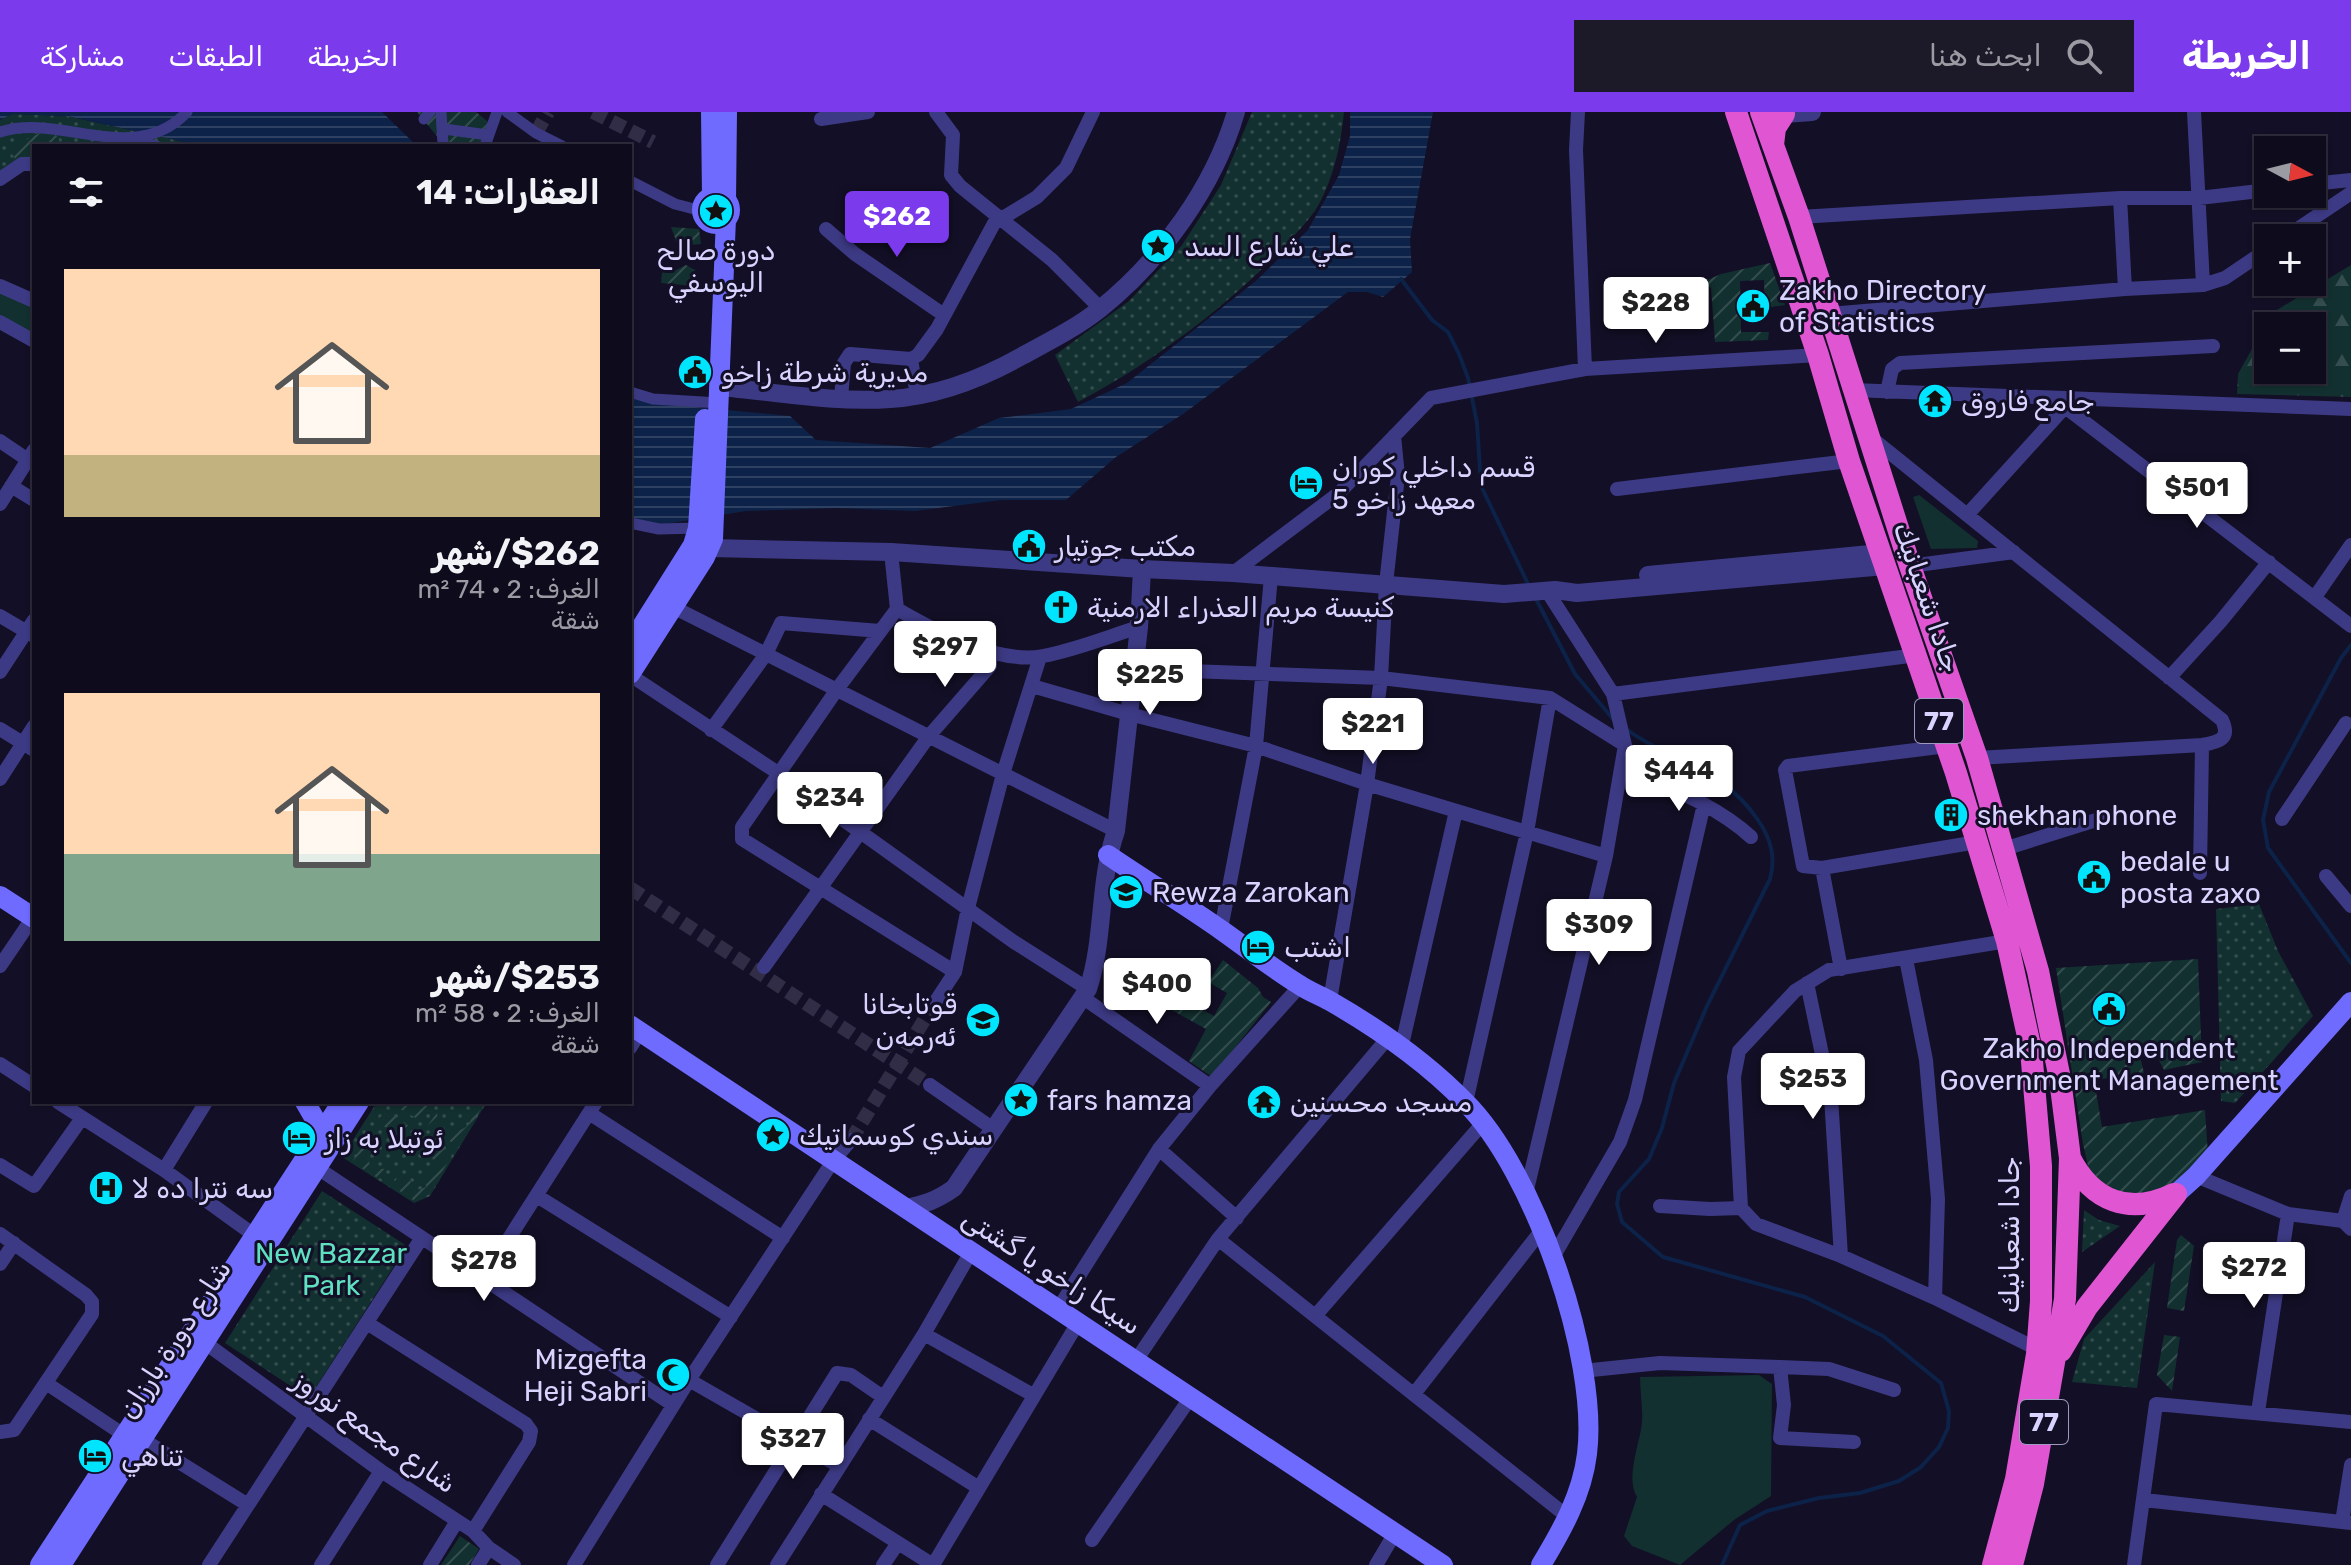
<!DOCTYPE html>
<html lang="ar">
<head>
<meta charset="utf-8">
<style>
	body { margin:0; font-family:Rubik,Cairo,sans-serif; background:#1c1929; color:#f1f3f6; direction:rtl; height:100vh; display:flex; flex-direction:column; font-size:30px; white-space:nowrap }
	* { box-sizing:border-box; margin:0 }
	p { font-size:26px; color:#9b9ba3 }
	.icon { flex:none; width:44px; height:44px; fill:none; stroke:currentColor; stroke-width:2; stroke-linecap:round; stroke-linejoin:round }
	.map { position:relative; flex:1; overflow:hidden; direction:ltr }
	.drawer { position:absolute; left:32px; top:32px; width:600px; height:960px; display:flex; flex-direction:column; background:#0e0b1c; border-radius:0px; box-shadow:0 2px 6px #0004,0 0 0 2px #2e2b3b; direction:rtl }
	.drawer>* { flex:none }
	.needle { width:52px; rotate:97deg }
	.fabs { position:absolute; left:2254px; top:24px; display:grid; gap:16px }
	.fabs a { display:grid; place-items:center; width:72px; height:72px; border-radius:0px; background:#0e0b1c; box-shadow:0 2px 6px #0004,0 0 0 2px #2e2b3b; font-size:40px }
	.price { position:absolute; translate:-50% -68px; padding:0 18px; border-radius:8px; background:#fff; color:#222; font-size:26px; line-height:52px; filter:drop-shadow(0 2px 4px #0008) }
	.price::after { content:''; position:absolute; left:50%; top:48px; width:24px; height:18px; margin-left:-12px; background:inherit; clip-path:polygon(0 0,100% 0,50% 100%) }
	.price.current { background:#7c3aed; color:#fff }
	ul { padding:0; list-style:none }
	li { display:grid; align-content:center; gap:16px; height:424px; padding:0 32px }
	li span { display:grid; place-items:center; height:248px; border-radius:0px; color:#555 }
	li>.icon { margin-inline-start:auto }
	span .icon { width:144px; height:144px; fill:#fffc; stroke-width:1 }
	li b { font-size:34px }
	h2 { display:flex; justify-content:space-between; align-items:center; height:96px; padding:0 32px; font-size:34px }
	header { display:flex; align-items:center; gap:48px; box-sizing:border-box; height:112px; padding:0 40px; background:#7c3aed; color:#fff }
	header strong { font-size:38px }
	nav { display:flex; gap:44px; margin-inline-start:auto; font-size:28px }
	.search { width:560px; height:72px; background:#1c1929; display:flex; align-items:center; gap:20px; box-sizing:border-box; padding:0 28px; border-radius:0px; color:#9b9ba3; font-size:30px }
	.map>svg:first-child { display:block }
	.grass { fill:#12302f }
	.forest { fill:url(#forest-firs); fill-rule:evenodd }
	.park { fill:url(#park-dots) }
	.garden { fill:url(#garden-furrows) }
	.water { fill:url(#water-rules) }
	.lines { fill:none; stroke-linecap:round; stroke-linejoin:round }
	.stream { stroke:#0c2248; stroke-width:4 }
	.minor-tunnel { stroke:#312d47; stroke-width:14; stroke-dasharray:14 7; stroke-linecap:butt }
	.pedestrian { stroke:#3d3a85; stroke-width:11 }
	.minor { stroke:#3d3a85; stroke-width:14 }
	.tertiary { stroke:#3d3a85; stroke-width:18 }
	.secondary { stroke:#6f6bff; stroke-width:20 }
	.trunk { stroke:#e055d1; stroke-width:22 }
	.labels { text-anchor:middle; stroke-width:6; stroke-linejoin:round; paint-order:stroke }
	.shield { fill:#130f26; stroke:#9e99be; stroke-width:2 }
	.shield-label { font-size:26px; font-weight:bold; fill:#d9d4ff }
	.poi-label { font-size:28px; fill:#d9d4ff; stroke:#130f26; text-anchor:start }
	.street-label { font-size:28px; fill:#d9d4ff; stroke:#130f26 }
	.park-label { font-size:28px; fill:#5fe0c0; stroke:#130f26 }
</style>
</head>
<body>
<header>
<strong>الخريطة</strong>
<div class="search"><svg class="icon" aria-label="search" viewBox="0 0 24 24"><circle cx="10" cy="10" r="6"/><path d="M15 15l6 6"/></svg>ابحث هنا</div>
<nav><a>الخريطة</a><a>الطبقات</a><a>مشاركة</a></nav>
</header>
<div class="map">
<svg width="2351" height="1453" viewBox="0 0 2351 1453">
	<defs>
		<pattern id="forest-firs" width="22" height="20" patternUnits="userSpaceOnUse" patternTransform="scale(2)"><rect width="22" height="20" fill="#12302f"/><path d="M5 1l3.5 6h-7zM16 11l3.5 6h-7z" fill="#344d4e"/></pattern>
		<pattern id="park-dots" width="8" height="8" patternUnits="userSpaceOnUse" patternTransform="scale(2)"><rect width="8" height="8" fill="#12302f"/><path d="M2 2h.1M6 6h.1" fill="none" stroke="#344d4e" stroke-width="1.8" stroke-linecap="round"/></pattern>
		<pattern id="garden-furrows" width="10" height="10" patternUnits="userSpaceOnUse" patternTransform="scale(2)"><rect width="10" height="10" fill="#12302f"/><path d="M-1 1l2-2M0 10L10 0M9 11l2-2" fill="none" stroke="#344d4e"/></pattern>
		<pattern id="water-rules" width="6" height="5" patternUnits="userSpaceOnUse" patternTransform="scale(2)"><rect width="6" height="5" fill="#0c2248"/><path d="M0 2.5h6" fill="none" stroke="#2f4163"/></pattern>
	</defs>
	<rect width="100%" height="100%" fill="#130f26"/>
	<path class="grass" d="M0 179 34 194V227L0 209Z
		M1919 383 1978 429 1977 436 1931 437 1913 385Z
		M1759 1263 1772 1272 1771 1384 1734 1408 1680 1453 1632 1434 1624 1424 1637 1385C1625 1365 1640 1332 1642 1310 1643 1296 1640 1279 1640 1265Z"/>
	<path class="forest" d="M2351 153V285L2237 282 2238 262 2272 201ZM2268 214H2312V258H2268Z"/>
	<path class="park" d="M1252 0H1344C1341 32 1334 65 1318 94 1309 109 1294 123 1283 136 1228 194 1149 253 1078 290L1055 243 1129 189 1182 133 1221 73Z
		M12 2 67 4 203 34H34V52L0 68V8Z
		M2259 792 2278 839 2313 904 2235 991 2221 989 2216 797Z
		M377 990H487L430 1084 414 1091 342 1045Z
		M322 1079 407 1134 309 1286 225 1231Z
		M2084 1098 2099 1108 2120 1114 2082 1140Z
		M2155 1150 2137 1276 2072 1270 2084 1227Z"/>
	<path class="garden" d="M417 0H476L492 13 485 34H445Z
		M52 15 62 34H34V44L15 47 9 36Z
		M671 115 699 117 701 132 678 134Z
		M1770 151 1785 193 1765 196 1764 168 1740 169 1741 220H1769L1768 228 1715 230 1711 176 1703 170 1721 162Z
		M686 153 695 158V174L661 171 662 160 670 161Z
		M2198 847 2202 950 2164 958 2152 935 2139 940 2144 961 2094 968 2102 1015 2205 998 2208 1043 2168 1083 2134 1089 2090 1063 2083 1032 2056 856Z
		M1223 848 1258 876 1263 885 1271 890 1212 965 1189 949 1206 917 1168 896 1175 883 1214 904 1227 881 1208 870Z
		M388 990H433L421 1009Z
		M470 990H485L459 1035 427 1015 437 1000 438 1010 446 1018C466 1023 477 1008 470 990Z
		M385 998 412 1016 405 1028 382 1013 366 1040 370 1043 369 1051 374 1056 385 1057 379 1067 352 1050Z
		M424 1023 452 1043 428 1083 413 1088 392 1074 399 1063 410 1069 416 1079 426 1075 425 1069 437 1049 428 1045 425 1036 417 1035Z
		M2181 1123 2194 1134 2184 1199 2167 1196 2177 1128Z
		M2164 1223 2180 1225 2172 1279 2157 1263Z
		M460 1424 479 1437 469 1453H441Z"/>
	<path class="water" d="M0 0H382L417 34H203L67 4 12 2 0 8Z
		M1350 0H1433L1410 127 1412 160 1383 185 1367 180H1348L1183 302 1116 345 1066 388H1001L915 399 835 396 746 399 659 413 630 407V284L695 295 790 304 816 328 930 336 999 306 1071 297 1127 271 1257 168 1308 118 1339 63 1350 24Z"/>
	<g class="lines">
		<path class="stream" d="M1401 167 1432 208 1448 220 1459 242 1468 266 1477 311 1481 374 1530 476
			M1536 487 1575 562 1613 607
			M2351 533 2341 546 2269 680 2263 708 2268 736 2351 851
			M1626 617C1674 652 1722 655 1758 708 1771 727 1776 745 1770 767L1707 894 1674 971 1662 1016 1649 1047 1619 1080 1617 1092 1622 1110 1663 1145 1805 1185 1883 1224 1941 1271 1949 1299 1948 1316 1939 1335 1921 1355 1899 1369 1860 1381 1819 1386 1767 1399 1740 1413 1722 1453"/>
		<path class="minor-tunnel" d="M593 0 653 30
			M536 21 548 0
			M630 776 930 973
			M851 1028 934 892"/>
		<path class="pedestrian" d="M441 0 443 32
			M507 0 536 21 562 34
			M424 7 430 0
			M444 17 488 23
			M0 20C60 0 134 56 187 0
			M133 28 157 34
			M485 34 497 0
			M630 69 675 92 702 99
			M630 280 653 287 719 291
			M630 411 659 417 698 416"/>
		<path class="minor" d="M936 0 953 23 951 63 960 74 1052 148 1100 196
			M1578 0 1576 38 1585 257
			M2194 0 2203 173
			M821 7 868 0
			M0 67 22 52H34
			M2312 72 2351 68
			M2120 86 2125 177
			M1799 105 2120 86H2199L2268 78
			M1001 107 1037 85 1066 56 1093 0
			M826 117 855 142 944 203
			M2284 126 2351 81
			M0 174 34 189
			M1829 202 2125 177 2203 173 2225 166 2268 137
			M0 210 34 229
			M911 247 917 284
			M1853 278 2351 297
			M1887 280 1892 257 1900 251 2213 234
			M841 286 844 251 850 242 911 247 918 243 937 217 998 104
			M2065 295 2351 514
			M1869 324 2222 608C2231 627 2219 630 2202 633L1977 646
			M0 329 28 348
			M11 374 34 388
			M1617 377 1849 349
			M0 392 34 338
			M1967 403 2065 295 2066 289
			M891 440 897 497 838 576 742 715V727L955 860
			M1910 454 2014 440
			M1233 461 1339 381 1431 286 1585 257 1818 243
			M2315 485 2351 433
			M673 495 1116 719
			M897 497C935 519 998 553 1043 544 1075 538 1107 525 1139 515
			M0 504 34 524
			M1134 557 1381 566 1550 586 1625 633
			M0 560 34 508
			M630 563 778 661 1014 830 1088 877
			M2169 566 2221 509 2269 450
			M1032 574 1129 602 1256 634 1367 672 1606 744
			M1613 582 1917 543
			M0 617 34 638
			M711 618 766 542 781 511 880 519
			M1947 634 1788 654 1785 658 1803 754 1822 756 1977 730
			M1623 655C1667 675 1715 692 1751 725
			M0 667 34 614
			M2282 707 2346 611
			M2004 737 2109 704
			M1822 756 1841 857
			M2200 761 2202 633
			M2326 764 2351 794
			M1221 817 1256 634 1271 464
			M2007 829 1829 858 1795 879 1739 939 1734 965 1741 1096 1756 1112 1841 1144 1935 1186 2037 1237
			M1906 847 1926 948 1938 1087 1935 1186
			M0 854 34 804
			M764 855 929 624 990 554V541
			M1807 871 1831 985 1841 1144
			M1082 885 1210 974
			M1330 888 1367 672 1381 566 1386 472 1398 364 1394 324
			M934 892 955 860 968 796 1003 662 1040 545
			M630 936 640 920
			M1401 937 1456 699
			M0 952 34 974
			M930 973 992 1016
			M58 990 164 1058 254 1123
			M1466 990 1527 720 1550 586
			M589 1001 783 1126
			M1159 1037 1237 1106
			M0 1053 34 1074 82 1006
			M316 1055 673 1293
			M164 1058 206 990
			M2196 1064 2288 1102 2343 1109 2351 1117
			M1526 1082 1606 744 1625 633 1613 582 1547 479
			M537 1084 731 1205
			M1660 1094 1710 1097 1741 1096
			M2343 1109 2351 1084
			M0 1122 86 1183 92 1190V1202L14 1318 0 1320
			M1218 1127 1568 1405
			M1552 1147 1620 1030 1635 988 1704 692
			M0 1152 14 1131
			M483 1167 596 990
			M1058 1197 1159 1037 1210 974 1300 874
			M1316 1203 1483 1011
			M367 1211 526 1312 531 1319 529 1330 473 1419
			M924 1222 1033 1283
			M204 1230 381 1359 473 1419 489 1436 514 1453
			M1137 1247 1218 1127 1387 927
			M1780 1255 1829 1257 1894 1278
			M1582 1259 1660 1251 1780 1255 1784 1293 1780 1326 1854 1330
			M689 1268 839 1354
			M46 1271 124 1323
			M1414 1282 1541 1119
			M2258 1300 2288 1102
			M869 1307 979 1376
			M142 1327 248 1393
			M821 1382 933 1453
			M2144 1388 2351 1411
			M2342 1410 2351 1353
			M1092 1428 1191 1285
			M209 1453 421 1127
			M321 1453 381 1359
			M430 1453 457 1409
			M478 1453 489 1436
			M574 1453 689 1268 833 1049 851 1028
			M717 1453 837 1261 851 1263 883 1285
			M777 1453 924 1222 971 1140
			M883 1453 898 1431
			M933 1453 1079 1209
			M1376 1453 1395 1421
			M2134 1453 2156 1292 2351 1310"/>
		<path class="tertiary" d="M1770 3 1812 0
			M720 275C776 280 834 291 890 287 937 284 981 267 1022 244 1048 230 1076 216 1100 197 1161 148 1214 75 1236 0
			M710 436 891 440 1142 457 1233 461 1504 482 1555 478 1577 481 1885 454
			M1648 463 1881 441
			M904 1096C924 1093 937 1088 954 1076L1088 877C1105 826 1098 770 1116 719L1139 515 1142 457"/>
		<path class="secondary" d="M711 0 712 85
			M702 98a14 14 0 1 1 28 0a14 14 0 1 1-28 0Z
			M726 89 727 0
			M630 533 693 433 698 416 705 307
			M630 562 705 445 713 427 726 106
			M1108 743C1146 769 1186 793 1224 820 1248 837 1272 856 1298 872 1308 879 1319 883 1330 889 1377 916 1427 951 1465 990 1534 1058 1599 1246 1587 1342 1582 1383 1562 1418 1541 1453
			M0 784 34 806
			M630 913 1443 1453
			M305 990 316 1009V1030
			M2176 1082 2196 1064 2351 890
			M40 1453 342 990
			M61 1453 359 990"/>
		<path class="trunk" d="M1736 0 1818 243 1849 349 1956 661 2007 829 2031 938 2041 1054V1189L2037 1242 2016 1367 1993 1453
			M1761 0 1799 105 1910 454 1977 646 2038 859 2060 967 2070 1046 2065 1187 2033 1372 2012 1453
			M1773 33 1775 16 1784 2
			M2070 1046C2092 1089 2129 1104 2174 1082
			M2061 1239 2087 1195 2176 1082"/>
	</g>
	<defs>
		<g id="sight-disc" transform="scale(1.8)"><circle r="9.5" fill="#00e5ff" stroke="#130f26"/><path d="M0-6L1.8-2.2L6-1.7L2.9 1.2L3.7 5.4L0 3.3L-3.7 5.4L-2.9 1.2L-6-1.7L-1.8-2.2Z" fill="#111"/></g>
		<g id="civic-disc" transform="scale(1.8)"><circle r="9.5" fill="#00e5ff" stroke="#130f26"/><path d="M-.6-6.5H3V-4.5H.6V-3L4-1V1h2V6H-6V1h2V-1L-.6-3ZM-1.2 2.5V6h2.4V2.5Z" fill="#111"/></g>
		<g id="temple-disc" transform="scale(1.8)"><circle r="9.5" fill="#00e5ff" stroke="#130f26"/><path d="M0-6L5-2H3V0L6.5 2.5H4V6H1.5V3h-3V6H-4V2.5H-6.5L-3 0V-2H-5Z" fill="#111"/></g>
		<g id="hotel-disc" transform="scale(1.8)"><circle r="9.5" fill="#00e5ff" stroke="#130f26"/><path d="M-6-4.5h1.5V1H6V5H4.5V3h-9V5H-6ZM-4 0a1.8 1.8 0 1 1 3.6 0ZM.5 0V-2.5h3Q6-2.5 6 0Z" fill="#111"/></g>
		<g id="church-disc" transform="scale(1.8)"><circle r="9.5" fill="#00e5ff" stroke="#130f26"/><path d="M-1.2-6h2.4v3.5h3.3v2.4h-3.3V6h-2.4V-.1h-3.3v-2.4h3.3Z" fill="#111"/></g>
		<g id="building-disc" transform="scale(1.8)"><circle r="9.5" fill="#00e5ff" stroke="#130f26"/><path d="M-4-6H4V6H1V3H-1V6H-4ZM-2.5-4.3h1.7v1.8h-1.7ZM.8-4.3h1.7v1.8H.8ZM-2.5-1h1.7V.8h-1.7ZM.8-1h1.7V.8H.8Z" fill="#111"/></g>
		<g id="school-disc" transform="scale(1.8)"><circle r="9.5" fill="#00e5ff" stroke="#130f26"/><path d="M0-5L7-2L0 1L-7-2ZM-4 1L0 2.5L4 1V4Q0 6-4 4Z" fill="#111"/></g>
		<g id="hospital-disc" transform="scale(1.8)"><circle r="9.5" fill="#00e5ff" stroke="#130f26"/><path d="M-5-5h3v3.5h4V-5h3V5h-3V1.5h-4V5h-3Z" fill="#111"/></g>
		<g id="mosque-disc" transform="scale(1.8)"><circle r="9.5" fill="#00e5ff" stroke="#130f26"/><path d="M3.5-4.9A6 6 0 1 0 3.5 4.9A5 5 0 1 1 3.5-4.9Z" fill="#111"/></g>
	</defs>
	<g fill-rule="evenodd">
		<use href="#sight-disc" x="716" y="99"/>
		<use href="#sight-disc" x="1158" y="134"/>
		<use href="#civic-disc" x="1753" y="194"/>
		<use href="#civic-disc" x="695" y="260"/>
		<use href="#temple-disc" x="1935" y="289"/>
		<use href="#hotel-disc" x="1306" y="371"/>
		<use href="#civic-disc" x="1029" y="434"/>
		<use href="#church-disc" x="1061" y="495"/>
		<use href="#building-disc" x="1951" y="703"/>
		<use href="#civic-disc" x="2094" y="765"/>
		<use href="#school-disc" x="1126" y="780"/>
		<use href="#hotel-disc" x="1258" y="835"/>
		<use href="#civic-disc" x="2109" y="897"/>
		<use href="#school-disc" x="983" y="908"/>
		<use href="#sight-disc" x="1021" y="988"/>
		<use href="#temple-disc" x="1264" y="990"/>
		<use href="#sight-disc" x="773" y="1023"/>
		<use href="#hotel-disc" x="299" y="1026"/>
		<use href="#hospital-disc" x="106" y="1076"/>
		<use href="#mosque-disc" x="673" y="1263"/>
		<use href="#hotel-disc" x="95" y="1344"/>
	</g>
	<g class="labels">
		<g class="shield">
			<rect x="1915" y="587" width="48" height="44" rx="6"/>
			<rect x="2020" y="1288" width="48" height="44" rx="6"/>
		</g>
		<g class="shield-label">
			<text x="1939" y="618">77</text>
			<text x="2044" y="1319">77</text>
		</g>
		<g class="poi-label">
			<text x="1184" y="144">علي شارع السد</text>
			<text x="716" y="148" text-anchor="middle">دورة صالح<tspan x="716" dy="32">اليوسفي</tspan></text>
			<text x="1779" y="188">Zakho Directory<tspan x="1779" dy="32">of Statistics</tspan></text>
			<text x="721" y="270">مديرية شرطة زاخو</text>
			<text x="1961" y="299">جامع فاروق</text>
			<text x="1332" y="365">قسم داخلي كوران<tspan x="1332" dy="32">معهد زاخو 5</tspan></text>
			<text x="1055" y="444">مکتب جوتیار</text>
			<text x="1087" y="505">كنيسة مريم العذراء الارمنية</text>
			<text x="1977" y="713">shekhan phone</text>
			<text x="2120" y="759">bedale u<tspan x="2120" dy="32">posta zaxo</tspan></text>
			<text x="1152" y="790">Rewza Zarokan</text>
			<text x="1284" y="845">اشتب</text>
			<text x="957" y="902" text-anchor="end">قوتابخانا<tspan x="957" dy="32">ئه‌رمه‌ن</tspan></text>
			<text x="2109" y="946" text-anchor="middle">Zakho Independent<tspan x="2109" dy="32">Government Management</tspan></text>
			<text x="1047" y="998">fars hamza</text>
			<text x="1290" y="1000">مسجد محسنين</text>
			<text x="799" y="1033">سندي کوسماتیك</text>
			<text x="325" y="1036">ئوتيلا به زاز</text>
			<text x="132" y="1086">سه نترا ده لا</text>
			<text x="647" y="1257" text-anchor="end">Mizgefta<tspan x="647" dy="32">Heji Sabri</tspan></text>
			<text x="121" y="1354">تناهي</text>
		</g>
		<g class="street-label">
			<text transform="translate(1928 485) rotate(71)" y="10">جادا شعبانيك</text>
			<text transform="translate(2009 1123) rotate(-90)" y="10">جادا شعبانيك</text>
			<text transform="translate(1052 1159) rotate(33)" y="10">سیکا زاخو یا گشتى</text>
			<text transform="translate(174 1227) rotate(-57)" y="10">شارع دورة بارزان</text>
			<text transform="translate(375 1319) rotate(35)" y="10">شارع مجمع نوروز</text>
		</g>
		<g class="park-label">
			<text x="331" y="1151">New Bazzar<tspan x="331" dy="32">Park</tspan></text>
		</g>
	</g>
</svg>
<div class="fabs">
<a><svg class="needle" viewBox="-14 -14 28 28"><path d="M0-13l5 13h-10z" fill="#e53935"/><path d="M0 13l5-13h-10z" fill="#9b9ba3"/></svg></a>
<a>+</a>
<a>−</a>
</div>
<b class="price current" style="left:897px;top:147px">$262</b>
<b class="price" style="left:1656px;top:233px">$228</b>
<b class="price" style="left:2197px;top:418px">$501</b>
<b class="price" style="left:945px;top:577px">$297</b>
<b class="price" style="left:1150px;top:605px">$225</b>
<b class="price" style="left:1373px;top:654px">$221</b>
<b class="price" style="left:1679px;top:701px">$444</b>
<b class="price" style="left:830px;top:728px">$234</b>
<b class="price" style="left:1599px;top:855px">$309</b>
<b class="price" style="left:1157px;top:914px">$400</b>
<b class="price" style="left:1813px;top:1009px">$253</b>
<b class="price" style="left:484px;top:1191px">$278</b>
<b class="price" style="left:2254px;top:1198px">$272</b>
<b class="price" style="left:793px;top:1369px">$327</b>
<section class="drawer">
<h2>العقارات: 14<svg class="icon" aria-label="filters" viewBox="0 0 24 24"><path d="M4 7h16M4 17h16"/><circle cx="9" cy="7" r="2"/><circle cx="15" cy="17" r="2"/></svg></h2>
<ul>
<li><span style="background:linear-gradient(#ffd9b3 75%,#c2b280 0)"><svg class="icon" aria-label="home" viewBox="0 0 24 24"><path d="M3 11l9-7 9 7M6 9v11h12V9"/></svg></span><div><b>$262/شهر</b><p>الغرف: 2 · 74 m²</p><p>شقة</p></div></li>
<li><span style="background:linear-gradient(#ffd9b3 65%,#7fa58c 0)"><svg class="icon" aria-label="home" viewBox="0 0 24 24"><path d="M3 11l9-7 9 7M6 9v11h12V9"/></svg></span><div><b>$253/شهر</b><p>الغرف: 2 · 58 m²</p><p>شقة</p></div></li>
</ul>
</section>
</div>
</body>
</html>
